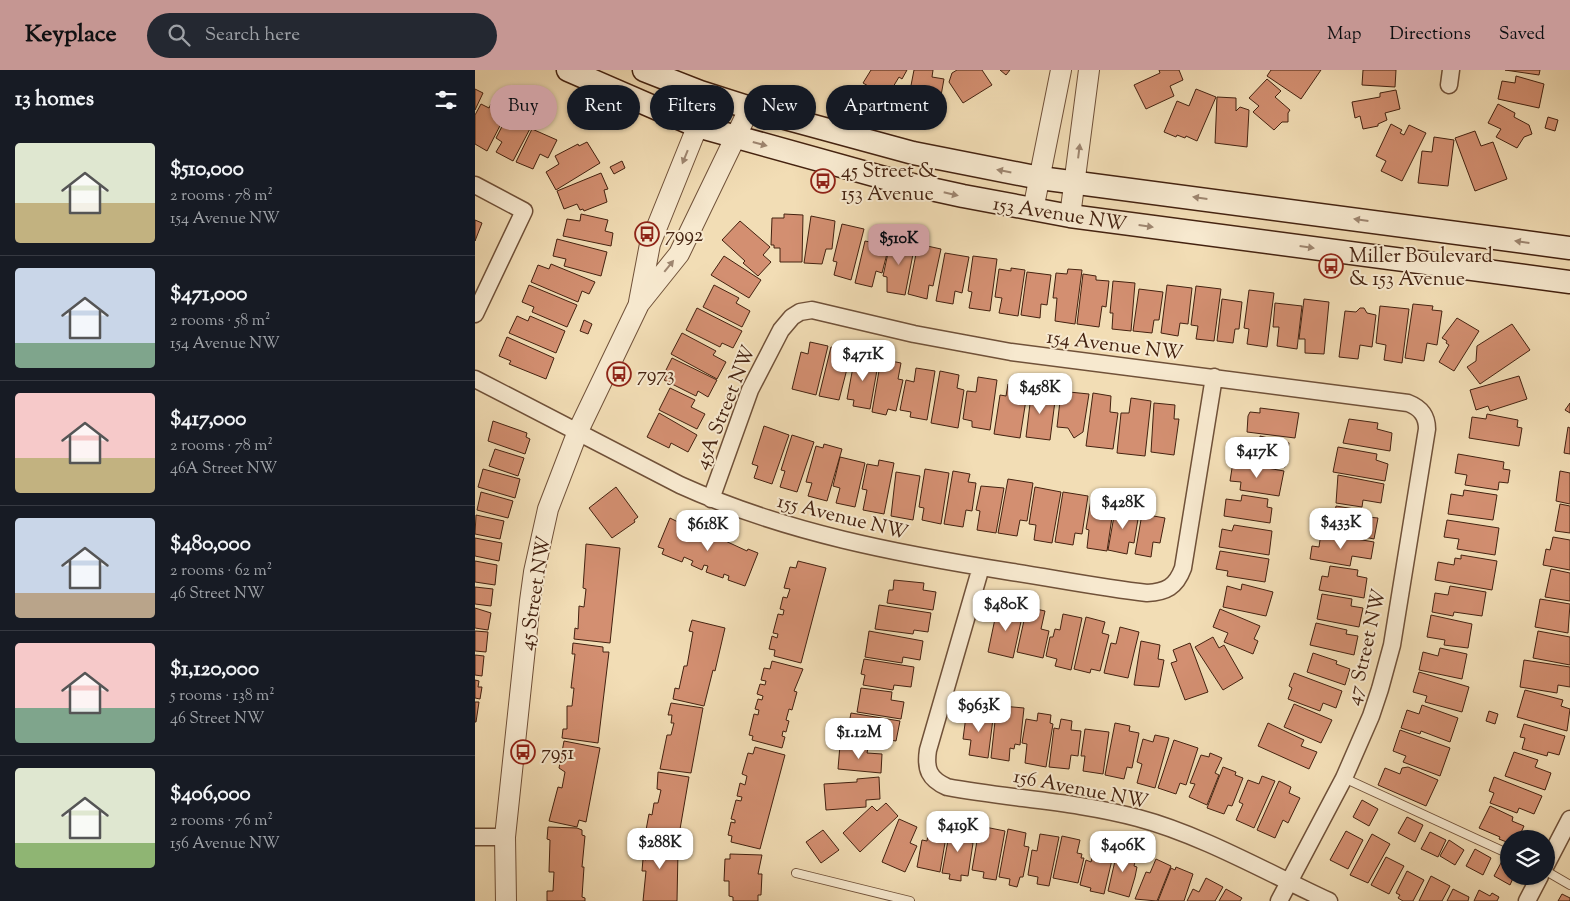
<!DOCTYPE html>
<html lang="en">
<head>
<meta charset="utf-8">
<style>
	body { margin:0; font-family:"Sorts Mill Goudy",serif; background:#242831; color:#f1f3f6; height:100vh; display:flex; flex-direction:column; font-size:19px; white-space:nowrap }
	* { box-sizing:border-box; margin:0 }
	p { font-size:16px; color:#9ea1a6 }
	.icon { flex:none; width:28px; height:28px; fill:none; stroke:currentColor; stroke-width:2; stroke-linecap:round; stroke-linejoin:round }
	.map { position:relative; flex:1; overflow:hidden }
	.details { display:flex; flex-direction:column; background:#171b24; width:475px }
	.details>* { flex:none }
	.top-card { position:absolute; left:15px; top:15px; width:475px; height:45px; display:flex; gap:10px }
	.buttons { position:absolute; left:1025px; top:760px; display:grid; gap:10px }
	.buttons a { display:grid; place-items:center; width:55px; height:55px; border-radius:50%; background:#171b24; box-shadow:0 1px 4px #0004; font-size:25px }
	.price { position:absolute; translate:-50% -42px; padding:0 11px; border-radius:10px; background:#fff; color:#222; font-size:16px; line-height:32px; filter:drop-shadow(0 1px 2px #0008) }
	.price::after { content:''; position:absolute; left:50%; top:30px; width:15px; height:11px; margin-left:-8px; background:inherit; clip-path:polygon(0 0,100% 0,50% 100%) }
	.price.active { background:#c59692; color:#111 }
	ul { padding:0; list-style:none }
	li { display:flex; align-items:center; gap:15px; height:125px; padding:0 15px }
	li+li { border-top:1px solid #363941 }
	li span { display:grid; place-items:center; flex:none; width:140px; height:100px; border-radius:5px; color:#555 }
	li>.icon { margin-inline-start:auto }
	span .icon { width:60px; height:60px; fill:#fffc; stroke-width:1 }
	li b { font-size:21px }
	h2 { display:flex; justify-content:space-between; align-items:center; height:60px; padding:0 15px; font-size:21px }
	.chip { padding:0 18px; border-radius:22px; background:#171b24; box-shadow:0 1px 4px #0004; font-size:18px; line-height:45px }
	.chip.active { background:#c59692; color:#111 }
	header { display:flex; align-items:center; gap:30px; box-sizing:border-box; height:70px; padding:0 25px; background:#c59692; color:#111 }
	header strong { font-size:24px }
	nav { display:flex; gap:28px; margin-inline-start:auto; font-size:18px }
	.search { width:350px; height:45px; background:#242831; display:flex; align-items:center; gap:12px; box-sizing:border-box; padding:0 18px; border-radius:28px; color:#9ea1a6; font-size:19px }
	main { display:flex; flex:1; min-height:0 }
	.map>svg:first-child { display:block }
	.building { fill:#d38f71; stroke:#442210 }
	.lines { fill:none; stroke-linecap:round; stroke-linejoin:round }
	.service-casing { stroke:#705139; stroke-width:10 }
	.minor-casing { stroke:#705139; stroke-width:19 }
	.tertiary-casing { stroke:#705139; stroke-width:22 }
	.secondary-casing { stroke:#442210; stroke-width:25 }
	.service { stroke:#f7e9cf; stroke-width:8 }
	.minor { stroke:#f7e9cf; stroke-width:16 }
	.tertiary { stroke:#f7e9cf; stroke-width:20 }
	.secondary { stroke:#f7e9cf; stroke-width:22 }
	.oneway { fill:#9e8670 }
	.labels { text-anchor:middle; stroke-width:4; stroke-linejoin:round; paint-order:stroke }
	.poi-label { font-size:20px; fill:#442210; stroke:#f7e9cf; text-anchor:start }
	.street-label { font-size:20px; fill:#442210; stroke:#f7e9cf }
</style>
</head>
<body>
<header>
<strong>Keyplace</strong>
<div class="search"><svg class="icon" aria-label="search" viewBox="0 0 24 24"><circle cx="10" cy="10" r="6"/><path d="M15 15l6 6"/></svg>Search here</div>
<nav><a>Map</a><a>Directions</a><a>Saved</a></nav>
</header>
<main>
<section class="details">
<h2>13 homes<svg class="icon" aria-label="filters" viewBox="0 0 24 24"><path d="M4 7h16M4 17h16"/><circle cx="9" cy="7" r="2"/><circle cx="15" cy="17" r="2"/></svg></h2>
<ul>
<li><span style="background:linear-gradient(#dfe7d0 60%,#c2b280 0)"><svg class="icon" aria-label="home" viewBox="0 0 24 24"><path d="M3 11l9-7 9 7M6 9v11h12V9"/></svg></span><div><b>$510,000</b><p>2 rooms · 78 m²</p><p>154 Avenue NW</p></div></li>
<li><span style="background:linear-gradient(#c9d6e8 75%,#7fa58c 0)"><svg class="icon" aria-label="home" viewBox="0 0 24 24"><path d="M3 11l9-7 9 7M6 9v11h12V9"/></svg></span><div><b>$471,000</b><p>2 rooms · 58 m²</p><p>154 Avenue NW</p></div></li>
<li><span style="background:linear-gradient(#f6c9c9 65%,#c2b280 0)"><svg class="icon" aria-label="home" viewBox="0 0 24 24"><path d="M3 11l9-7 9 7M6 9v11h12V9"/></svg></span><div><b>$417,000</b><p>2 rooms · 78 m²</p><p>46A Street NW</p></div></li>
<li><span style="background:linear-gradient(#c9d6e8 75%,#b9a48a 0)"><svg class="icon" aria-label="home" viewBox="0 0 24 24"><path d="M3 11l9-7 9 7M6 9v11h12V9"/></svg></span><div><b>$480,000</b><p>2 rooms · 62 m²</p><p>46 Street NW</p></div></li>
<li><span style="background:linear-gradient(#f6c9c9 65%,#7fa58c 0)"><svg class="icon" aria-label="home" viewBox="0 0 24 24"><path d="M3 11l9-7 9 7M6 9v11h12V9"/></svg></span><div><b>$1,120,000</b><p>5 rooms · 138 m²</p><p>46 Street NW</p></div></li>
<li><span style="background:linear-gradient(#dfe7d0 75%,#8fb573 0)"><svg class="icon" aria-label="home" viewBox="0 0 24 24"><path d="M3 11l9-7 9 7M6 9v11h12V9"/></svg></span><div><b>$406,000</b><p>2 rooms · 76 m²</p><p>156 Avenue NW</p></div></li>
</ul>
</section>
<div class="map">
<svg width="1095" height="831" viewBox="0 0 1095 831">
	<rect width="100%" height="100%" fill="#f2ddb5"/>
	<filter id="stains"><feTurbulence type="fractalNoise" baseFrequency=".004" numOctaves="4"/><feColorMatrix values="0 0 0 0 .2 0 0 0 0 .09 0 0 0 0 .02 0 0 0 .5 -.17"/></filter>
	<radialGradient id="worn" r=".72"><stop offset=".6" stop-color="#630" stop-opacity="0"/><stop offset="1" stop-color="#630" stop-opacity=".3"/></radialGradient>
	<path class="building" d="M396 0H432L427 9 424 7 409 32 392 22 395 17 388 13Z
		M439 0H458L457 7 469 9 463 42 432 36Z
		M482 0H507L517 15 488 33 474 12 477 3Z
		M525 0H535L531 5Z
		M684 0H704L708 10 695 16 699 26 671 39 659 15 685 3Z
		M796 0H846L826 29 792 6Z
		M888 0H921L920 17 887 15Z
		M1030 0H1065L1064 5Z
		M1041 6 1069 14 1064 38 1023 29 1027 11 1040 13Z
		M792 9 806 21 800 27 815 40 813 43V52H807L799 60 778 42 784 36 774 28Z
		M0 19 8 23 0 40Z
		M721 19 741 27 722 71 711 66 710 68 702 65 701 67 689 62 702 31 714 36Z
		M921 20 925 39 910 43 912 50 903 54V56L888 59 885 46 880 48 877 32 905 27V23Z
		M742 27 761 28V41L765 37 774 40 772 77 740 73Z
		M6 34 14 38 16 34 32 42 12 81 0 74V45Z
		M1023 34 1040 43 1039 47 1054 55 1057 64 1049 67 1042 78 1021 67 1026 59 1013 53Z
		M35 41 58 53 38 91 21 82 27 72 21 68Z
		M1073 47 1083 50 1080 61 1070 58Z
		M916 54 927 60 925 63 929 65 934 55 951 63 927 111 906 101 911 91 901 86Z
		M57 59 82 70 73 88 65 84 58 99 41 92Z
		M1000 61 1006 76 1018 72 1032 109 1000 121 980 68Z
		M959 67 979 70 973 116 943 113 947 81 957 82Z
		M112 72 125 93 81 120 71 102 84 94 80 86 103 74 104 76Z
		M147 91 150 98 139 104 135 97Z
		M126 103 133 119 129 120 132 132 109 141 108 139 105 140 102 134 89 139 82 121Z
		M106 144 133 150 130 161 138 163 136 176 88 166 92 149 105 151Z
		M309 144 328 145 327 192H305V178H299V175H296L297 148H309Z
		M336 146 360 151 357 179H351L347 194 329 193Z
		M0 150 7 153 0 171Z
		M265 151 295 177 288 185 296 192 283 206 268 193 270 191 247 170Z
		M367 154 389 159 376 210 359 205 362 192 358 191Z
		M82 169 132 182 126 206 89 196 91 189 78 186Z
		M416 169 440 174 430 225 412 222V207L408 206Z
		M390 171 414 176 407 203 401 201 397 217 380 213Z
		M443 174 466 179 458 216 454 215 452 229 433 224Z
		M470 183 494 187 487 223 480 221 478 234 461 231Z
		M249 186 286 210 274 228 236 205Z
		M498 186 522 189 515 241 494 238 497 222 493 221Z
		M76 194 120 212 114 224 107 221 103 232 56 212 63 195 74 199Z
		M536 198 550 200 543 246 524 243 527 228 520 227 524 199 536 201Z
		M593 199 607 200 600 254 580 251 582 228H578L581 203 592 204Z
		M552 202 576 205 572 235 566 234 565 248 546 245Z
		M608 204 621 206V210L634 211 631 237 627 236 624 257 602 254Z
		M638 211 660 213 656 261 637 259 638 243H635Z
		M54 215 102 235 92 257 57 242 59 237 47 232Z
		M239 215 264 228 261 233 275 241 267 257 228 237Z
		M692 215 717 218 713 254 705 253 703 266 686 263Z
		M721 216 746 219 739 271 721 269 723 256 716 255Z
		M664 219 688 222 684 250H679L677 263 658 261Z
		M774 220 799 223 792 277 772 274 774 259 769 258Z
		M747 229 767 232 764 259H760L758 273 742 271Z
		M829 229 854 232 849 284 830 283V269H824Z
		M800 233 827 236 822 279 802 276 804 257H798Z
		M938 234 958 236 957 240 967 241 962 275 952 273 949 291 930 288Z
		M905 236 934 239 927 293 909 290 911 275 901 273Z
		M222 238 267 261 258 278 247 273 245 277 211 260Z
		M885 238H889L892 243 901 245 897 277 885 275 883 289 864 287 870 241 881 242Z
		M42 246 53 251 55 246 90 261 81 283 34 263Z
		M982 248 1004 261 979 301 964 292 974 275 971 273 972 271 967 268Z
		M109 250 117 254 113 264 105 261Z
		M1037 254 1055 280 1005 314 992 297 1001 291 1002 276Z
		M207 263 241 281 238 285 251 292 242 309 196 284Z
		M32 267 79 288 71 309 34 294 36 291 24 286Z
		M335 272 353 276 341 325 317 319 326 282 333 284Z
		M356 277 371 280 368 294 373 295 364 330 344 326Z
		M385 285 404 289 395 339 378 336 379 330 372 329 378 297H383Z
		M197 288 242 310 233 327 223 321 221 326 189 310 193 303 190 302Z
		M406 289 426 293 423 309 428 310 421 341 413 339 411 345 397 342Z
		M441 298 460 301 452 350 435 347 436 342 425 340 431 310 439 312Z
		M465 301 484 305 482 318 489 320 483 358 456 353Z
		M1044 306 1052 329 1015 341 1013 336 1001 340 995 320Z
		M503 307 522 310 515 360 497 357V351L488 349 492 321 501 322Z
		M533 314 553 317 545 368 519 364 525 325 531 326Z
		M557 317 575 319 574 331H580L575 370 551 367Z
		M195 318 220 330 216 337 230 344 222 359 184 340Z
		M594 322 614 324 608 362 599 368 593 358 582 357 585 331 593 332Z
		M618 323 636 326 635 342 643 343 638 379 611 376Z
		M656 328 676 331 670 386 642 383 646 343H654Z
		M679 333 700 335 699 349H704L699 385 676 382Z
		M1095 333V343L1090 340Z
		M785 338 824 343 820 368 772 362 773 346 775 342 785 343Z
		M184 343 222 365 213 382 196 373 194 378 172 367Z
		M1012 344 1043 350 1042 357 1047 358 1044 376 994 368 997 347 1011 349Z
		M874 349 903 353 902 359 917 363 915 381 868 373Z
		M18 351 52 363 51 367 55 369 50 384 13 371Z
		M289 356 314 365 297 414 279 408 283 396 277 394Z
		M1093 357 1095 358V384L1089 383Z
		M317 365 339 372 322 422 305 417 310 401 306 400Z
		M785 366 814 373 810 397 759 389 762 371 777 374 778 368 785 369Z
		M349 374 367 379 352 431 333 426 337 413 331 412 341 376 348 378Z
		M863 377 902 384 901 390 913 394 910 411 858 402Z
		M20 379 49 388 43 406 14 396Z
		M983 384 1029 392 1028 399 1035 400 1033 413 1024 412 1023 420 990 415 992 405 980 403Z
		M365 387 390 393 380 437 361 433 365 418 358 416Z
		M404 390 419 393 409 444 388 440 392 420 387 419 392 394 403 396Z
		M758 392 809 401 804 426 765 420 766 412 755 411Z
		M8 399 45 409 40 428 3 417Z
		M450 399 474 403 466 454 447 450 449 438 444 437Z
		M478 401 495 404 493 412 501 413 497 441 491 440 488 457 469 454Z
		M1085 401 1095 403V434L1081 431Z
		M421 402 445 406 438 450 416 446Z
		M863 405 909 414 906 433 888 430 887 437 861 433Z
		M533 409 558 413 552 451 545 450 542 466 523 463Z
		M506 416 529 418 521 463 502 460 505 441 501 440Z
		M141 417 163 447 159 450 160 452 137 468 114 438Z
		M560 417 586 422 577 473 559 470 561 455 554 454Z
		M989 420 1022 425 1018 450 973 444 976 424 988 426Z
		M6 422 38 431 33 448 2 440Z
		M588 422 613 426 607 464 600 463 598 475 580 472Z
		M617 424 640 427 632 481 612 478 614 460 611 459Z
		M767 425 793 429 792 437 797 438 795 453 749 446 751 429 766 431Z
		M1085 434 1095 436V463L1080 461Z
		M641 435 653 437V441L664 443 659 473 654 472 652 484 633 480Z
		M861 436 892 441V447L903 448 899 469 857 460Z
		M667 444 690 448 685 473 678 472 676 487 660 484Z
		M1 445 29 451 25 469 0 464Z
		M195 448 215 458 233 463 232 466 243 470 244 468 272 481 273 479 283 483 270 516 253 510 254 506 249 504 248 508 231 502 233 496 229 495 227 500 216 495 218 491 209 487 207 492 187 484 189 479 183 477Z
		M972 450 1024 458 1020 485 982 479 984 469 969 467Z
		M759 455 797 461 794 485 744 477 747 459 757 461Z
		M846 463 899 472 896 489 877 486 875 496 835 489 837 476 844 477Z
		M1078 467 1095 470V500L1068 495 1071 479 1075 480Z
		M0 468 27 473 24 491 0 486Z
		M111 474 145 478 135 573 99 569 100 558 103 559 104 536 109 537 111 519 108 518Z
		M745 481 794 489 790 512 752 506 753 501 741 499Z
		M986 485 1022 491 1017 520 960 510 963 492 979 495 980 488 986 489Z
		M0 491 22 495 20 515 0 512Z
		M323 491 351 498 326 593 299 586 300 580 294 579 297 566 302 568 303 564 298 563 303 544 308 545 309 540 305 539 308 527 312 528 315 519 309 518 315 497 321 498Z
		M855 496 883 500 882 506 892 508 889 528 844 520 847 506 853 507Z
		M1076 499 1095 503V531L1070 527Z
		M419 510 449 513 448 520 461 522 458 540 412 533 414 520H418Z
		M767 514 798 522 791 546 748 537 752 516 766 520Z
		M975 516 1011 522 1007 546 979 542 978 546 957 542 960 523 973 525Z
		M0 517 18 519 16 536 0 534Z
		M847 524 877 529 876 536 888 538 884 557 842 549Z
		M1065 529 1095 534 1093 563 1060 557Z
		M531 534 549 538 538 588 513 582 521 544 529 545Z
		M404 535 456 543 453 562 439 560 438 564 400 559Z
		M552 537 570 541 566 559 574 561 568 588 542 582Z
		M0 538 16 543 13 560 0 558Z
		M745 539 785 556 779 569 783 571 778 584 749 572 753 563 738 557Z
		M588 544 607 548 596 600 580 596 582 589 571 586 575 567H578L580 559 585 560Z
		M956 545 997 554 993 578 969 575 970 570 952 567Z
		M611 547 630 552 627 563 634 565 625 601 616 599 615 603 599 599Z
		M217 550 250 558 240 601 238 600 229 636 198 629 200 618 204 619 209 596H212L218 562 214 561Z
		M841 553 872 560 871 564 883 566 879 585 835 575Z
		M645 557 664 562 653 608 629 603 636 573 641 574Z
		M0 561 13 562 11 582 0 581Z
		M394 561 448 571 445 590 428 587 427 593 390 587Z
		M1063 561 1095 567V595L1058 588Z
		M738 567 744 578 749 575 768 608 748 620 720 577Z
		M666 571 685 575 683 589 689 590 684 617 659 615Z
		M98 573 128 577V582H134L123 673 87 668 88 659H92V636H97L99 618H96L100 584H97Z
		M715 573 733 622 710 630 696 593 702 591 698 580Z
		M965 578 992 584 987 609 944 600 948 582 963 586Z
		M838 583 862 591 861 594 875 599 870 615 832 602Z
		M0 585 9 586 7 606 0 605Z
		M389 589 439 597 436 617 419 615 418 620 388 615 390 605 386 604Z
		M1049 590 1095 597V617L1083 615 1082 623 1045 617Z
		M297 591 328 599 319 621 322 622 317 640 314 639 311 650 314 651 311 662 308 661 307 666 310 667 307 678 277 670 278 666 274 665 279 644 283 645 284 640 280 639 283 629 287 630 288 626 282 624 285 614 290 615 291 611 286 610 289 598 295 599Z
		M944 602 994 617 987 642 950 632 952 626 938 622Z
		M819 603 867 621 861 638 848 633 845 641 813 629 817 618 814 616Z
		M0 610 4 611 3 617H7L5 629 0 628Z
		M386 618 417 622 416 630 429 632 426 649 382 642Z
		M1050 620 1088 630 1086 636 1095 639 1092 661 1042 647Z
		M0 632H4L1 652H0Z
		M196 633 228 638 216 703 185 699 192 665H196L199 653H196L197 645H193Z
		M819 634 857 650 846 673 809 657Z
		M947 635 983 648 975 672 946 661 945 664 926 658 932 640 944 644Z
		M527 636 549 638 545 675 540 674 539 679 535 678 534 691 516 688 521 642 526 643Z
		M503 639 514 641 513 648 518 649 513 688 494 685 496 670 488 669 491 646 502 647Z
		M1014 641 1023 644 1020 654 1011 651Z
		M376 643 425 651 421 671 402 668 401 675 371 670Z
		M563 643 576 645 575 653 578 654 571 697 550 693 552 674 547 673 551 649 562 651Z
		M586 649 597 651 596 660 606 661 603 686 596 685 594 699 574 697 579 658 584 659Z
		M640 653 655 656 654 661 664 663 657 698 652 697 649 709 630 705Z
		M793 653 829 670 826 676 842 682 834 699 783 676Z
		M1049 654 1090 666 1084 685 1073 682 1072 686 1047 679 1050 668 1045 667Z
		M610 659 634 662 628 704 608 701 610 686H606Z
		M925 660 975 678 965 706 928 692 931 686 918 681Z
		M680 665 694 668 680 718 662 713 667 694 662 692 668 669 678 672Z
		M699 670 723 678 711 715 705 713 701 724 683 718Z
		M89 671 125 678 111 752 104 750 102 757 74 751 83 717 87 718 90 702 84 698Z
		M365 675 393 678 392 683 407 684 406 703 363 699Z
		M280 677 310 685 285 779 256 772 257 766 253 765 256 752 260 753V750L256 749 261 730 266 731 267 727 262 726 265 713 270 715 272 706 267 704 273 683 278 684Z
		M1039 682 1063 690 1060 697 1076 703 1070 720 1030 706Z
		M735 683 747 688 740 703 744 705 732 735 714 727 720 714 715 713 726 685 734 687Z
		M748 697 761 702 760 705 768 708 757 736 753 735 749 744 732 738Z
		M933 697 963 710 951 736 903 715 910 698 925 704 927 698Z
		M183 702 214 707 204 765 171 760 174 744 177 745 179 733H183L186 720 182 719Z
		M787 706 800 711 779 758 761 750 768 734 764 732 773 710 784 714Z
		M404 707 405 729 391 730V737L351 740 349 714 382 712V709Z
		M1019 707 1067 726 1059 744 1044 738 1042 743 1015 733 1019 723 1014 721Z
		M804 711 816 717 814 723 825 728 813 753 808 750 800 768 782 760Z
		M887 730 903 739 894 756 878 747Z
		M411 733 423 746 385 782 368 763 397 736 402 741Z
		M1015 736 1038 747 1037 751 1049 756 1043 769H1034V773L1024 769 1025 767 1004 758Z
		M932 747 948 755 940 772 923 763Z
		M424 749 442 757 435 773 442 776 430 802 407 792Z
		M476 754 495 757 492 772 498 773 493 806 486 805V811L474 809 475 804 467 803Z
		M73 757 102 758 107 760V765L110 766 107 797H109L107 827 110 828V831H72V821H78L79 802H74L75 770 72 769Z
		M510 757 530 761 521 810 508 808 509 802 497 800 502 771 507 772Z
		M454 758 472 761 465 802 442 797 447 770 452 771Z
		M533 759 551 763 549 776 554 777 548 807H545L542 817 534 815 535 809 524 807Z
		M348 760 364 780 346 793 331 772Z
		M871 761 888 770 873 799 855 790Z
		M955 762 971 770 963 787 946 779Z
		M565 764 584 767 574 816 562 814 563 807 553 805 557 780 562 781Z
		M897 764 915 774 893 813 875 805Z
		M587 766 605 770 602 783 607 784 606 788H609L603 813 578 808Z
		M168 767 195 768 194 773H201V780H203L202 831H168L171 801H167L168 789 171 790V778H167Z
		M974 770 989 780 980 795 965 786Z
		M621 773 640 777 629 824 615 821 616 818 605 815 611 790 616 792Z
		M643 778 662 784 659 796 662 797 660 807 654 827 633 821Z
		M1000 779 1016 788 1008 805 991 796Z
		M255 784 287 785 283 804H287L286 825H283V831H258V827L254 826V811H249L250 789H255Z
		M911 787 929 796 914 824 896 815Z
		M681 789 696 796 682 831 660 829 671 802 675 803Z
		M1027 791 1034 794V806H1039L1035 815 1019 806Z
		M701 797 718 804 709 831H683L696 798 700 800Z
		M932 801 949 810 938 831H928L923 828 925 825 921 823Z
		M956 806 975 816 967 831H944Z
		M731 808 748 817 740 831H712L718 819 724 822Z
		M751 819 767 828 765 831H744Z
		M978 819 994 827 993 831H972Z
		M1004 820 1015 826 1017 823 1024 827 1022 831H999Z
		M1087 824 1095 828V831H1083Z"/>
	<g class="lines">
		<g class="service-casing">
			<path id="service" d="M869 708 1034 784
				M1071 801 1095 815
				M321 803 435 831"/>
		</g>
		<g class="minor-casing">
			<path id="minor" d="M974 15 976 0
				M0 115 49 141 0 244
				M0 309 205 415C311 463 424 484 537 502 582 509 627 518 672 523 691 522 701 517 708 498L739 307
				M236 429 275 320 306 260 317 247 325 242 337 240 439 264 536 282 933 333C946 338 952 346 952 359L917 575 905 619 896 646 869 708 804 831
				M506 497 453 680C450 699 454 709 472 717 536 729 600 731 663 748 727 765 793 803 854 831
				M0 767H30
				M1071 795 1095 749
				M1052 831 1065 806"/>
		</g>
		<g class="tertiary-casing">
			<path id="tertiary" d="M558 140 586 0
				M595 146 614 0
				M164 232 175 174 235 25
				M31 831 30 767 55 531 59 502 73 439 103 361 164 234 204 184 275 37"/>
		</g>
		<g class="secondary-casing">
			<path id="secondary" d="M93 0 222 56 424 112 488 126 595 146 1095 212
				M169 0 225 22 291 43 438 83 565 108 1095 178"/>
		</g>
		<use href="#service" class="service"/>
		<use href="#minor" class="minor"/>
		<use href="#tertiary" class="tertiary"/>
		<use href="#secondary" class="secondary"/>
	</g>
	<defs><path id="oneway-solid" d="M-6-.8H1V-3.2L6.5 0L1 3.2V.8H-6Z" transform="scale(1.25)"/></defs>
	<g class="oneway">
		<use href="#oneway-solid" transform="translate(285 74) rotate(15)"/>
		<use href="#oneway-solid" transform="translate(604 81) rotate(-83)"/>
		<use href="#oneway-solid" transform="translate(210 87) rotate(112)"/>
		<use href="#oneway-solid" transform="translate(529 101) rotate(-169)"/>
		<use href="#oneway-solid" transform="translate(476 124) rotate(13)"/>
		<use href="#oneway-solid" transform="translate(725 128) rotate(-172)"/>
		<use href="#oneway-solid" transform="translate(886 150) rotate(-172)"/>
		<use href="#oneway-solid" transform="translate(671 156) rotate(8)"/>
		<use href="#oneway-solid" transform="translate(1047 172) rotate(-172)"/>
		<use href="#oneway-solid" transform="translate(832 177) rotate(8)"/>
		<use href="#oneway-solid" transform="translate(194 196) rotate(-51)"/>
	</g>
	<defs>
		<g id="bus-ring" transform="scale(1.25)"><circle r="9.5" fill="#f7e9cf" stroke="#8f2418" stroke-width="1.5"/><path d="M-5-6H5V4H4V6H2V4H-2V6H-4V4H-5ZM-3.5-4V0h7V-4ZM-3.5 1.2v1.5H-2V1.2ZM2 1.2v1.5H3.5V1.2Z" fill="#8f2418"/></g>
	</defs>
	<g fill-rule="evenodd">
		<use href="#bus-ring" x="348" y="111"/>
		<use href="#bus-ring" x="172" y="164"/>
		<use href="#bus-ring" x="856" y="196"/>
		<use href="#bus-ring" x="144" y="304"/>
		<use href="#bus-ring" x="48" y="682"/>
	</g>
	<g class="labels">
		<g class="poi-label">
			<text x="366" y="107">45 Street &amp;<tspan x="366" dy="23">153 Avenue</tspan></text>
			<text x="190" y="171">7992</text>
			<text x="874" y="192">Miller Boulevard<tspan x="874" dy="23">&amp; 153 Avenue</tspan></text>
			<text x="162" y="311">7973</text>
			<text x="66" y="689">7951</text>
		</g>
		<g class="street-label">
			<text transform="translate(585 143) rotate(9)" y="7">153 Avenue NW</text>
			<text transform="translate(640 274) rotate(7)" y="7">154 Avenue NW</text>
			<text transform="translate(249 337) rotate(-68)" y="7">45A Street NW</text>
			<text transform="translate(368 446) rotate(14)" y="7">155 Avenue NW</text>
			<text transform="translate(59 523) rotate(-81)" y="7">45 Street NW</text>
			<text transform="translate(890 577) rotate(-77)" y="7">47 Street NW</text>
			<text transform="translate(606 718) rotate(11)" y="7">156 Avenue NW</text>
		</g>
	</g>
	<rect width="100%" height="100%" filter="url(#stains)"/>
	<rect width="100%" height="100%" fill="url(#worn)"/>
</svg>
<div class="buttons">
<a><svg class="icon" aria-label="layers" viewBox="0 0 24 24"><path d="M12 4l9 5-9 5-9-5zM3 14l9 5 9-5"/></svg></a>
</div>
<b class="price active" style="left:424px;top:196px">$510K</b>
<b class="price" style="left:388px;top:312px">$471K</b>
<b class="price" style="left:565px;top:345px">$458K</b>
<b class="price" style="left:782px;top:409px">$417K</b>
<b class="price" style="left:648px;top:460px">$428K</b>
<b class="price" style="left:866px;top:480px">$433K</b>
<b class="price" style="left:233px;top:482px">$618K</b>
<b class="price" style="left:531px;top:562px">$480K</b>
<b class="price" style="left:504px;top:663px">$963K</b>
<b class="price" style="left:384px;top:690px">$1.12M</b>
<b class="price" style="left:483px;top:783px">$419K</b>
<b class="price" style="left:185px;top:800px">$288K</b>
<b class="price" style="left:648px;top:803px">$406K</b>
<div class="top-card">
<a class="chip active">Buy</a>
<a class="chip">Rent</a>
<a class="chip">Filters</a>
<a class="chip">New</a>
<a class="chip">Apartment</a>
</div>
</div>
</main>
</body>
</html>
